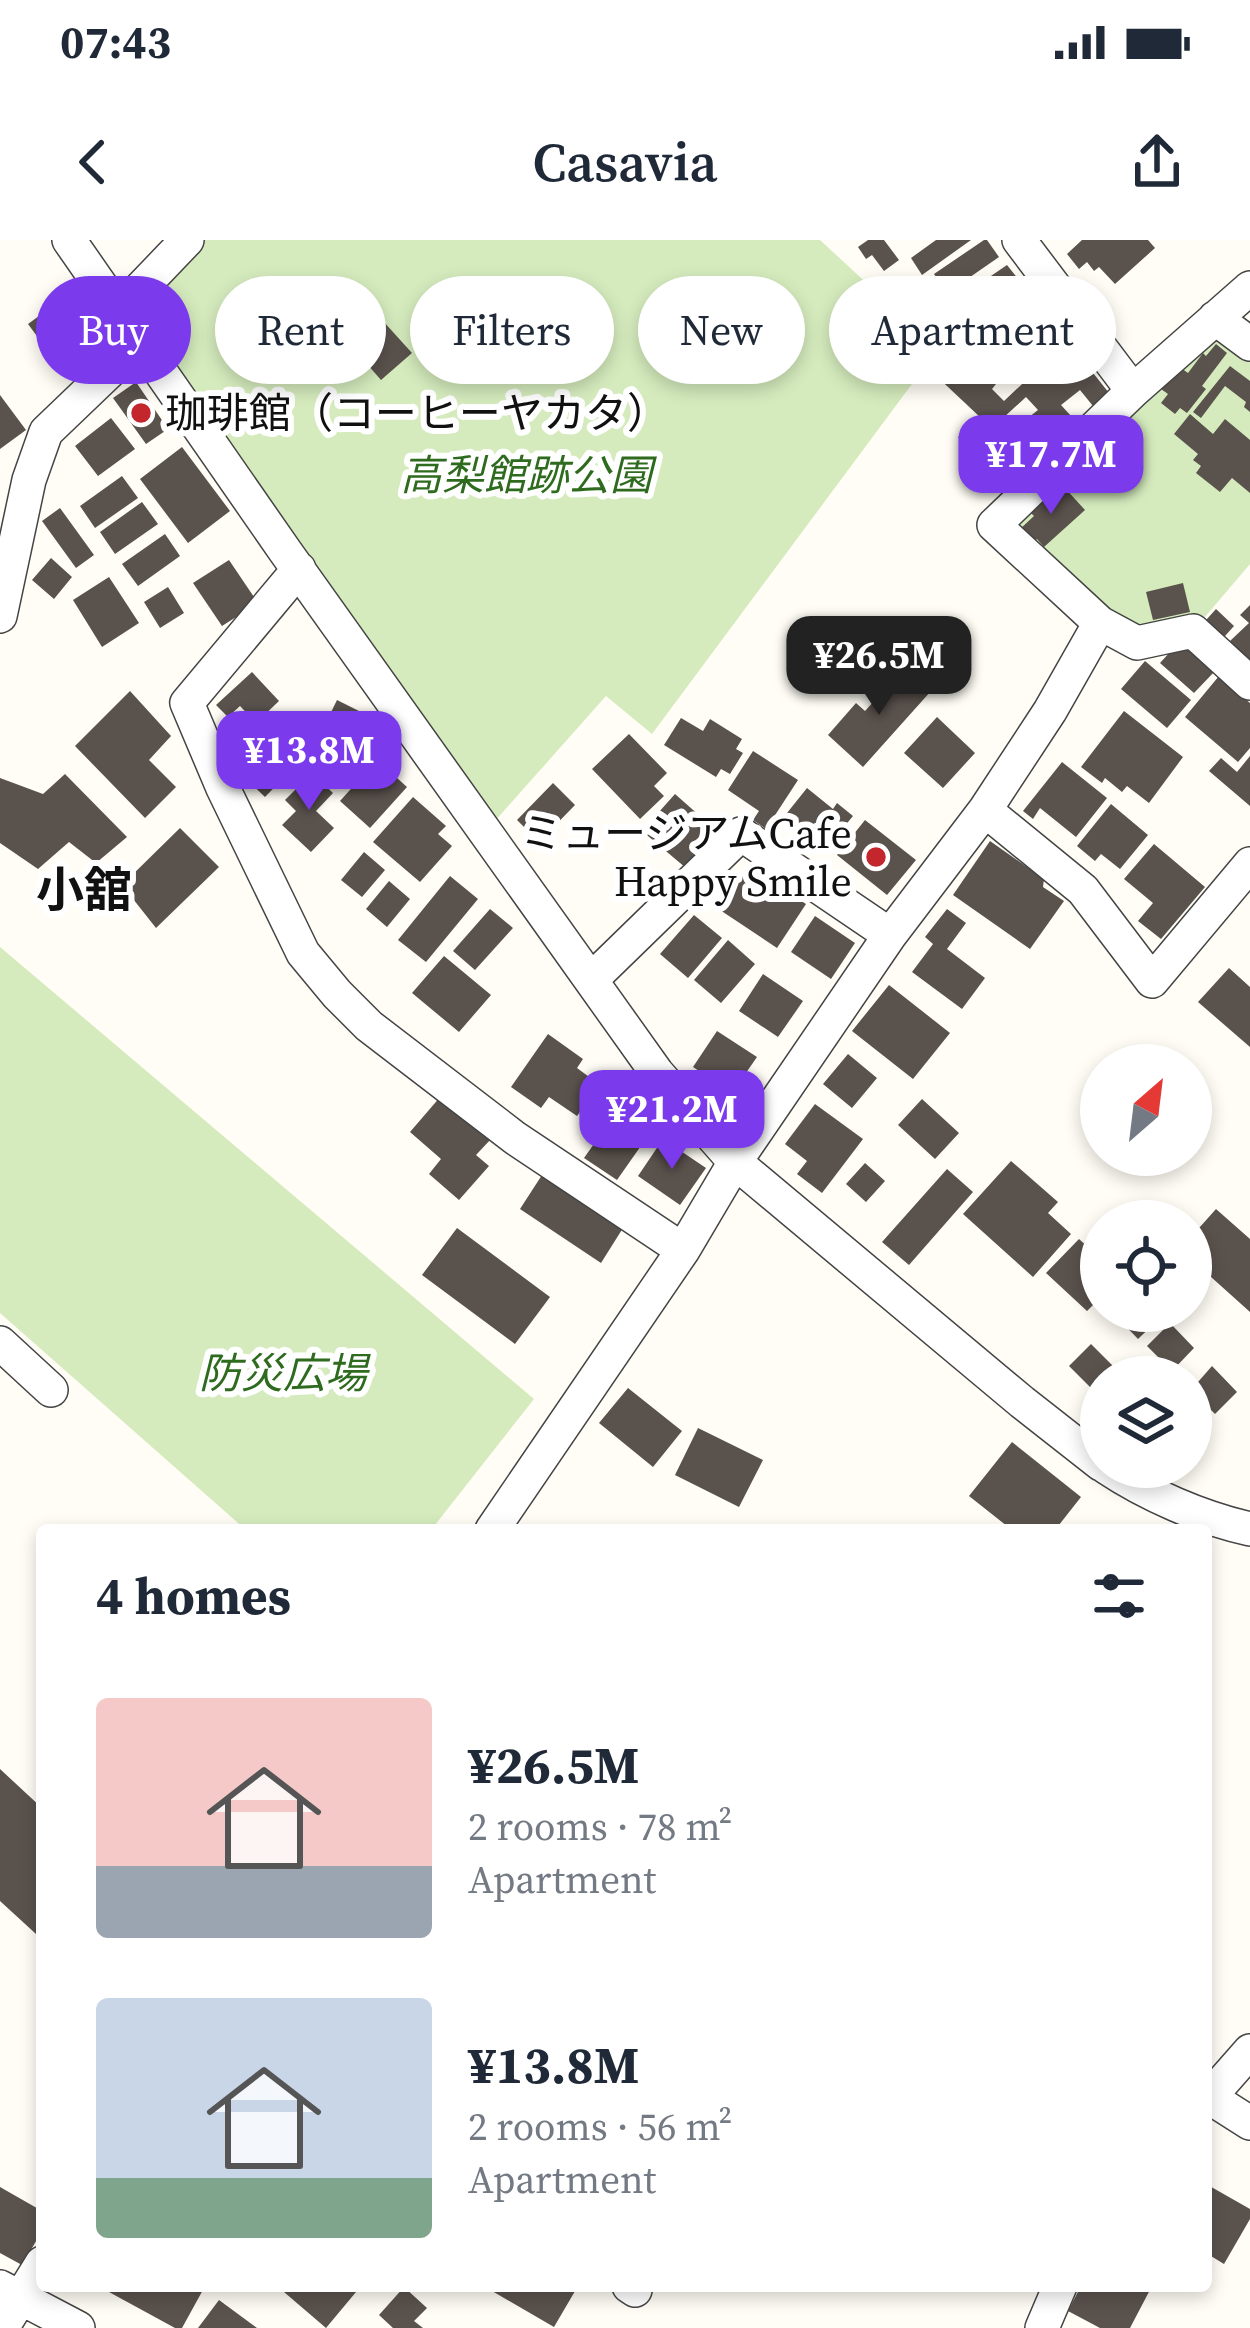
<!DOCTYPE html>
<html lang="en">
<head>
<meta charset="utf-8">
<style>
	body { margin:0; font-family:"Source Serif 4","Noto Sans JP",serif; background:#f2f2f3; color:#1f2937; height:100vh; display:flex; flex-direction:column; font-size:45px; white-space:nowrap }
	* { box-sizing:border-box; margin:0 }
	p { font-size:39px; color:#747a83 }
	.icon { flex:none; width:66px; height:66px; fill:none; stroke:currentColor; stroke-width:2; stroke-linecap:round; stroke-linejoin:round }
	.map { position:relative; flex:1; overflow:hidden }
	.panel { position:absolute; left:36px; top:1284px; width:1176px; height:768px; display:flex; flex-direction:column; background:#fff; border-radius:12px; box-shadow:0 6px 18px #0003 }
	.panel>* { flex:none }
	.banner { position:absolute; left:36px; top:36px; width:1179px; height:108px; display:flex; gap:24px }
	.needle { width:78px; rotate:28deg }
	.fabs { position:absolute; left:1080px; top:804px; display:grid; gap:24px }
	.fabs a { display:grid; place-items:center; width:132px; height:132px; border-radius:50%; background:#fff; box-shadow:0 6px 18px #0003; font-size:60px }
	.price { position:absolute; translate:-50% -102px; padding:0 27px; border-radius:24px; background:#7c3aed; color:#fff; font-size:39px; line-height:78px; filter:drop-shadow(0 3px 6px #0008) }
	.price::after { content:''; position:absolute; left:50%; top:72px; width:36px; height:27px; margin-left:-18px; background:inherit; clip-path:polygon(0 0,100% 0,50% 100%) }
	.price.selected { background:#222; color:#fff }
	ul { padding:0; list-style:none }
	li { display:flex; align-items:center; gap:36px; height:300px; padding:0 60px }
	li span { display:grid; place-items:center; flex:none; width:336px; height:240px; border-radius:12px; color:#555 }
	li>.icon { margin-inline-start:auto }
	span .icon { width:144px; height:144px; fill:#fffc; stroke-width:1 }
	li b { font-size:51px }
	h2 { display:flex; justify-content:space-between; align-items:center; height:144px; padding:0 60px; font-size:51px }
	.chip { padding:0 42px; border-radius:54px; background:#fff; box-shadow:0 6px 18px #0003; font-size:42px; line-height:108px }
	.chip.selected { background:#7c3aed; color:#fff }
	.status { display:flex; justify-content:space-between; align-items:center; height:84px; padding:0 60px; background:#fff; direction:ltr }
	.status svg { height:33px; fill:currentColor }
	header { display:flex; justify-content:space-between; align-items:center; height:156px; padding:0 60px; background:#fff; font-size:54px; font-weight:600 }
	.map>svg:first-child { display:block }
	.green { fill:#d5ebbd }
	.building { fill:#5a524d }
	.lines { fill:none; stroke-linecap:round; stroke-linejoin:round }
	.minor-casing { stroke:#444; stroke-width:36 }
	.minor { stroke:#fff; stroke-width:33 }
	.poi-dot { fill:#c4262e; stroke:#fff; stroke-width:4.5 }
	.labels { text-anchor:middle; stroke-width:12; stroke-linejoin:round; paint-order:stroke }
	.poi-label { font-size:42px; fill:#111; stroke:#fff; text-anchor:start }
	.park-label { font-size:42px; font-style:italic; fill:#2f6b1f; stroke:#fff }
	.quarter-label { font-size:48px; font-weight:bold; fill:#111; stroke:#fff }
</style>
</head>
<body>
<div class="status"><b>07:43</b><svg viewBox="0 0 49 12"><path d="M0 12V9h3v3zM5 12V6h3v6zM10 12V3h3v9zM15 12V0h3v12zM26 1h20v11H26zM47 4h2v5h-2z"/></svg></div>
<header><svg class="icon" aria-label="back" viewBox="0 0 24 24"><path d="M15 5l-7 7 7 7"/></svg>Casavia<svg class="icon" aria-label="share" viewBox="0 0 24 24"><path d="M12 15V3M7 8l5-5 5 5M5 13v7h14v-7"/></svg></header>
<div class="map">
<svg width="1250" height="2088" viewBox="0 0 1250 2088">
	<rect width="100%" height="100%" fill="#fffdf5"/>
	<path class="green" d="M187 0H820L938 109 652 494 606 456 486 591 119 71Z
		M1215 78 1250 104V324L1193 391 1137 403 994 285Z
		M0 707 534 1159 431 1290H246L0 1073Z"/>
	<path class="building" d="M868 0H884L899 20 884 31 872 15 866 19 858 7Z
		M936 0H971L922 35 911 18Z
		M984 0H987L999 17 947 53 934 34Z
		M1082 0H1148L1155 8 1115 44 1099 27 1094 31 1087 22 1079 29 1067 14Z
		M1007 25 1113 158 1097 171 1080 150 1061 165 1081 187 1046 217 1019 185 1038 170 1026 157 1003 178 1025 202 1016 211 1030 228 1005 252 958 197 981 178 931 131 955 107 996 144 992 149 1004 161 1037 130 1014 106 1003 115 976 80 982 74 966 53Z
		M68 55 104 105 65 134 28 84Z
		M383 81 412 113 381 140 353 108Z
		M1216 104 1227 113 1202 146 1206 149 1187 173 1180 168 1175 174 1161 163 1168 154 1161 149 1181 128 1188 133 1203 113 1206 116Z
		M1230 126 1250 141V172L1244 167 1246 162 1225 146 1201 178 1193 172Z
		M136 142 168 189 146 204 113 158Z
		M0 155 26 190 0 209Z
		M1190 174 1213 194 1225 179 1250 200V253L1232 238 1220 252 1196 233 1201 226 1193 220 1198 214 1174 194Z
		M111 178 135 209 98 236 75 206Z
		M1114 191 1137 216 1110 240 1090 218 1096 212 1093 209Z
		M182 207 230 271 188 303 140 239Z
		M122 236 138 258 95 288 80 266Z
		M1064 247 1085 270 1044 307 1037 299 1031 304 1019 290 1034 276 1029 271 1050 252 1054 256Z
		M142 262 158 284 115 314 100 292Z
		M60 268 94 315 76 328 42 281Z
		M165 294 180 316 138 346 122 324Z
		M51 318 72 337 54 359 32 340Z
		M229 320 258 363 222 386 193 343Z
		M109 337 139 383 102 407 73 360Z
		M1183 343 1190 372 1153 380 1146 352Z
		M168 347 184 373 160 388 144 362Z
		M1250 365V421L1230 401 1249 383 1240 375Z
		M1216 369 1234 386 1216 406 1198 389Z
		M1181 400 1215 431 1194 453 1160 423Z
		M1145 421 1191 460 1167 488 1121 449Z
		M905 427 931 451 863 527 828 495 856 463 865 471Z
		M252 432 279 461 256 483 240 466 228 477 216 465Z
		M1219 436 1250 463V508L1238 522 1185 477Z
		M130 451 171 496 149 520 176 547 145 578 75 506Z
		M337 460 373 478 350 526 314 507Z
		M1124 471 1183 517 1149 563 1127 546 1122 552 1105 538 1102 543 1081 527Z
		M937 477 975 513 943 548 904 513Z
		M681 478 703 491 710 479 742 499 736 509 743 513 730 534 721 529 716 537 664 505Z
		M281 494 305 516 265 557 242 535Z
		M629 494 667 533 654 546 664 556 640 579 592 529Z
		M753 511 798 540 766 589 753 580 759 571 728 550Z
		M1250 516V566L1209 531 1221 518 1237 532Z
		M377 520 407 547 370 588 340 561Z
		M1062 522 1107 558 1076 597 1040 568 1033 579 1023 571Z
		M312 533 333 553 316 571 334 588 311 612 282 585 296 571 285 560Z
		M65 534 127 597 96 623 69 602 38 629 0 603V538L43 554Z
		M553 543 575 565 539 602 517 580Z
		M807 548 833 569 837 563 853 576 825 610 783 578Z
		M675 554 718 592 686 628 642 591Z
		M413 557 446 586 438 594 452 606 420 642 373 602Z
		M1111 564 1148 595 1120 629 1101 614 1095 621 1077 606Z
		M865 580 916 620 887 655 837 615Z
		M180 588 219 627 156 688 122 645Z
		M990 601 1044 639 1043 647 1064 661 1030 709 953 655Z
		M1154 604 1205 647 1161 699 1138 681 1153 663 1124 639Z
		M364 612 385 630 362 657 341 640Z
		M749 627 806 664 777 708 720 670Z
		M450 636 478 659 426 722 398 700Z
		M389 641 410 659 387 687 366 669Z
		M490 669 513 688 475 730 453 711Z
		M947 669 966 683 947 709 985 738 962 769 912 732 933 704 925 697Z
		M694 675 722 698 688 738 660 714Z
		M815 676 855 703 831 739 791 712Z
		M728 700 755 724 721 763 694 740Z
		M444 716 491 755 459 792 412 753Z
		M1229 728 1250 747V807L1198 762Z
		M763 734 803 761 778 797 739 771Z
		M889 745 950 793 913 839 852 791Z
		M717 791 757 817 732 853 693 827Z
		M548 794 583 819 577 828 600 845 577 876 549 857 541 868 511 847Z
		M848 814 877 838 852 868 823 844Z
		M441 856 491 899 476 915 489 926 459 960 429 934 441 919 410 892Z
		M922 859 959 893 935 919 898 885Z
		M815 864 863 899 822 953 797 934 807 921 785 904Z
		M620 867 652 890 617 940 584 918Z
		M663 899 706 928 680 965 638 936Z
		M1011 921 1058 962 1048 973 1071 994 1033 1037 963 974Z
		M865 923 885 941 866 962 846 944Z
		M947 929 973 952 909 1025 882 1002Z
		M542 935 623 988 601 1023 520 969Z
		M1216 969 1250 999V1072L1191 1019V997Z
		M457 988 550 1057 515 1104 422 1035Z
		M1079 999 1101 1019V1057L1087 1071 1046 1033Z
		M1117 1071H1155L1161 1077 1138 1099 1114 1074Z
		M1170 1083 1194 1108 1172 1131 1147 1106Z
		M1091 1104 1116 1129 1108 1137H1101V1144L1094 1151 1069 1126Z
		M1212 1126 1237 1152 1215 1174 1191 1150Z
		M628 1148 682 1191 653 1227 599 1183Z
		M698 1188 763 1220 739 1267 675 1235Z
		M1012 1202 1081 1257 1055 1290H1012L969 1256Z
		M0 1529 42 1568V1688L36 1694 0 1661Z
		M1206 1944 1250 1969V1979L1224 2024 1206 2013Z
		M0 1947 42 1971V1991L22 2025 0 2013Z
		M98 2046H200L204 2048 182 2088H175Z
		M277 2046H361L326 2088Z
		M495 2046H578L554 2087 492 2051Z
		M1081 2046H1152L1130 2088H1100L1068 2071Z
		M404 2047 427 2068 414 2081 423 2088H393L379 2075Z
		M219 2060 257 2088H198Z"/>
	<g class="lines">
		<g class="minor-casing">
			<path id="minor" d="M69 0 285 311 657 833 735 922 1022 1162 1101 1224
				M1019 0 1133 151 1250 48
				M119 71 187 0
				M1215 78 1250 104
				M299 329 187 463 223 548 303 713 337 754 369 786 515 898 683 1010
				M0 376 29 240 46 192 140 102
				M1100 383 1137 403 1193 391 1250 443
				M985 570 1083 650 1152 741 1250 624
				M592 739 741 594 890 695
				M0 1103 51 1150
				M1106 1227C1148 1255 1201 1278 1250 1289
				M492 1290 683 1010 735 922 890 695 985 570 1050 471 1100 383 994 285 1133 151
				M1206 1855 1250 1883
				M1206 1861 1250 1811
				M629 2046 635 2050
				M0 2047 78 2088
				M2 2088 42 2023
				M1042 2088 1060 2046"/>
		</g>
		<use href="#minor" class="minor"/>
	</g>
	<g class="poi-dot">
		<circle cx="141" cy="173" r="12"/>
		<circle cx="876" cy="617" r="12"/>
	</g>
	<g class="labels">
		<g class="poi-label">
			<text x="165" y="188">珈琲館（コーヒーヤカタ）</text>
			<text x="852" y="608" text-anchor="end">ミュージアムCafe<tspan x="852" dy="48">Happy Smile</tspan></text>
		</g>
		<g class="park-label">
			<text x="526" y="250">高梨館跡公園</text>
			<text x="283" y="1148">防災広場</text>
		</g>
		<g class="quarter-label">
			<text x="84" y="667">小舘</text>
		</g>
	</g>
</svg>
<div class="fabs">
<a><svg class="needle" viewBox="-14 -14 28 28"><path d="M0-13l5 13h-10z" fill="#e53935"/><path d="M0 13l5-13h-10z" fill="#747a83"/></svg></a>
<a><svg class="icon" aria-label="locate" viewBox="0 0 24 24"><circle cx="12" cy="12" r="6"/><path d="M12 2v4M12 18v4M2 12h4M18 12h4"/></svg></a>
<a><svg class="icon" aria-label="layers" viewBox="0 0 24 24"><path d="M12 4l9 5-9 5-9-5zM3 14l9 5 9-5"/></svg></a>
</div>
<b class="price" style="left:1051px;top:277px">¥17.7M</b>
<b class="price selected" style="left:879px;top:478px">¥26.5M</b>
<b class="price" style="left:309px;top:573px">¥13.8M</b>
<b class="price" style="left:672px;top:932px">¥21.2M</b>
<div class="banner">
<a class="chip selected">Buy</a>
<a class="chip">Rent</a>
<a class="chip">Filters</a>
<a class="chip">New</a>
<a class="chip">Apartment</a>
</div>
<section class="panel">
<h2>4 homes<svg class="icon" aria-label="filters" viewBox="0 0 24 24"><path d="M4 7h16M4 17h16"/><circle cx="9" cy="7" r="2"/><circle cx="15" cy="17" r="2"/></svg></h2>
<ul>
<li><span style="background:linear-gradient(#f6c9c9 70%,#9aa5b1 0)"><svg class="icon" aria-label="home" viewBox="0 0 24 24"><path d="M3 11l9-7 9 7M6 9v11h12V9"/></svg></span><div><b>¥26.5M</b><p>2 rooms · 78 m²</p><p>Apartment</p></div></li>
<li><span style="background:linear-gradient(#c9d6e8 75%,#7fa58c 0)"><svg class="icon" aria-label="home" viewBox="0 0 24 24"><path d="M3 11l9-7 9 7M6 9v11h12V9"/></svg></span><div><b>¥13.8M</b><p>2 rooms · 56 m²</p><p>Apartment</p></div></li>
</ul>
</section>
</div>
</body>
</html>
